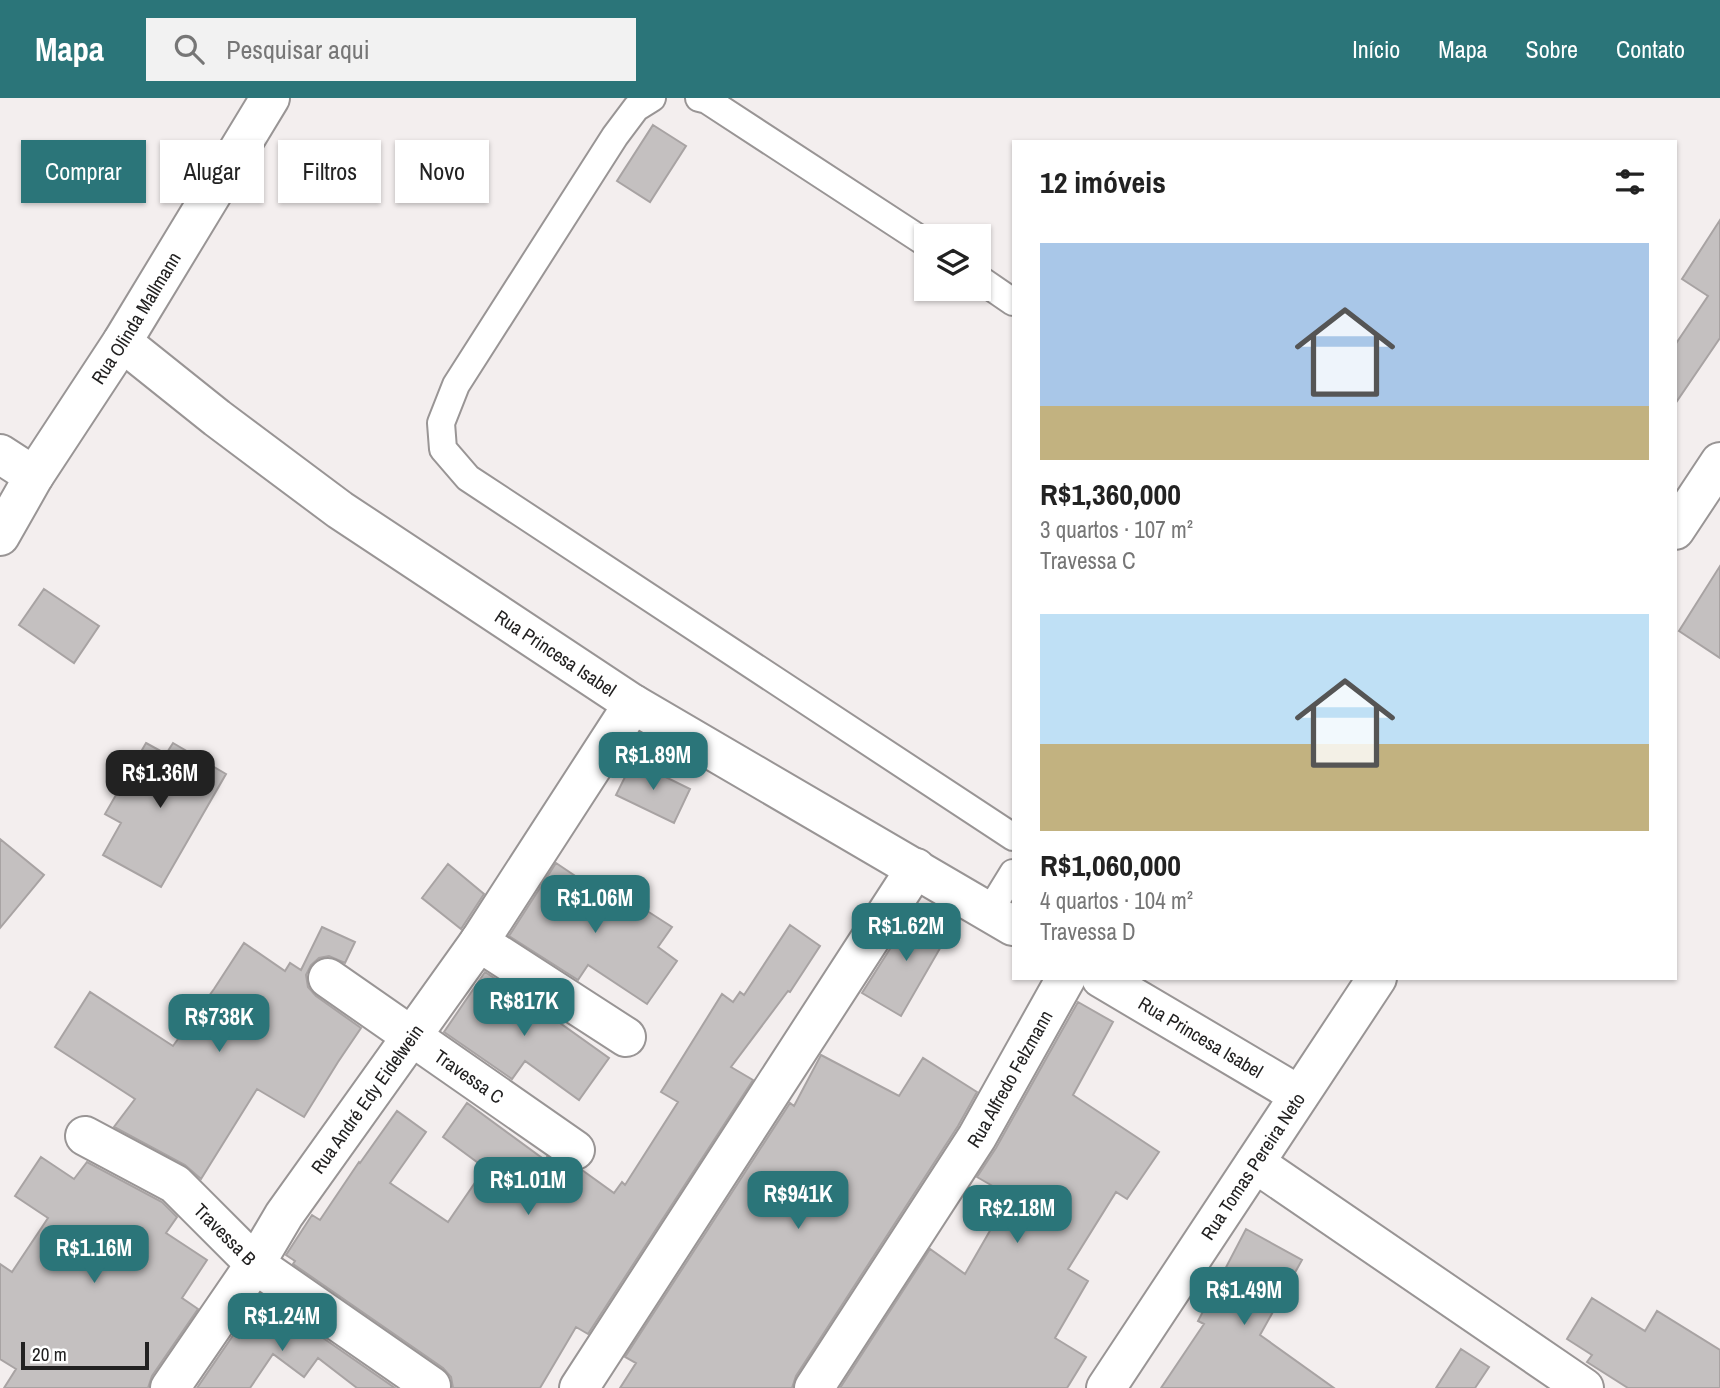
<!DOCTYPE html>
<html lang="pt">
<head>
<meta charset="utf-8">
<style>
	body { margin:0; font-family:"Archivo Narrow",sans-serif; background:#f2f2f2; color:#222; height:100vh; display:flex; flex-direction:column; font-size:26px; white-space:nowrap }
	* { box-sizing:border-box; margin:0 }
	p { font-size:23px; color:#767676 }
	.icon { flex:none; width:38px; height:38px; fill:none; stroke:currentColor; stroke-width:2; stroke-linecap:round; stroke-linejoin:round }
	.map { position:relative; flex:1; overflow:hidden }
	.details { position:absolute; left:1012px; top:42px; width:665px; height:840px; display:flex; flex-direction:column; background:#fff; border-radius:0px; box-shadow:0 2px 5px #0004 }
	.details>* { flex:none }
	.top-card { position:absolute; left:21px; top:42px; width:665px; height:63px; display:flex; gap:14px }
	.buttons { position:absolute; left:914px; top:126px; display:grid; gap:14px }
	.buttons a { display:grid; place-items:center; width:77px; height:77px; border-radius:0px; background:#fff; box-shadow:0 2px 5px #0004; font-size:35px }
	.scale { position:absolute; left:21px; bottom:18px; width:128px; box-sizing:border-box; padding-left:7px; border:4px solid #222121; border-top:0; font-size:19px; line-height:24px; white-space:nowrap; color:#222121; -webkit-text-stroke:5px #fff; paint-order:stroke }
	.price { position:absolute; translate:-50% -60px; padding:0 16px; border-radius:14px; background:#2b7579; color:#fff; font-size:23px; line-height:46px; filter:drop-shadow(0 2px 4px #0008) }
	.price::after { content:''; position:absolute; left:50%; top:42px; width:21px; height:16px; margin-left:-10px; background:inherit; clip-path:polygon(0 0,100% 0,50% 100%) }
	.price.on { background:#222; color:#fff }
	ul { padding:0; list-style:none }
	li { display:grid; align-content:center; gap:14px; height:371px; padding:0 28px }
	li span { display:grid; place-items:center; height:217px; border-radius:0px; color:#555 }
	li>.icon { margin-inline-start:auto }
	span .icon { width:126px; height:126px; fill:#fffc; stroke-width:1 }
	li b { font-size:30px }
	h2 { display:flex; justify-content:space-between; align-items:center; height:84px; padding:0 28px; font-size:30px }
	.chip { padding:0 24px; border-radius:0px; background:#fff; box-shadow:0 2px 5px #0004; font-size:24px; line-height:63px }
	.chip.on { background:#2b7579; color:#fff }
	header { display:flex; align-items:center; gap:42px; box-sizing:border-box; height:98px; padding:0 35px; background:#2b7579; color:#fff }
	header strong { font-size:33px }
	nav { display:flex; gap:38px; margin-inline-start:auto; font-size:24px }
	.search { width:490px; height:63px; background:#f2f2f2; display:flex; align-items:center; gap:18px; box-sizing:border-box; padding:0 24px; border-radius:0px; color:#767676; font-size:26px }
	.map>svg:first-child { display:block }
	.building { fill:#c4c0c0; stroke:#a8a3a3; stroke-width:2 }
	.lines { fill:none; stroke-linecap:round; stroke-linejoin:round }
	.lane-casing { stroke:#999595; stroke-width:30 }
	.street-casing { stroke:#999595; stroke-width:42 }
	.lane { stroke:#fff; stroke-width:26 }
	.street { stroke:#fff; stroke-width:38 }
	.labels { text-anchor:middle; stroke-width:5; stroke-linejoin:round; paint-order:stroke }
	.street-label { font-size:19px; fill:#222121; stroke:#fff }
</style>
</head>
<body>
<header>
<strong>Mapa</strong>
<div class="search"><svg class="icon" aria-label="search" viewBox="0 0 24 24"><circle cx="10" cy="10" r="6"/><path d="M15 15l6 6"/></svg>Pesquisar aqui</div>
<nav><a>Início</a><a>Mapa</a><a>Sobre</a><a>Contato</a></nav>
</header>
<div class="map">
<svg width="1720" height="1290" viewBox="0 0 1720 1290">
	<rect width="100%" height="100%" fill="#f3eeee"/>
	<path class="building" d="M653 27 686 48 650 104 617 83Z
		M1720 122V240L1675 306V247L1708 198 1682 181Z
		M1720 468V560L1679 533Z
		M44 491 99 528 74 565 19 527Z
		M146 645 166 656 173 645 226 676 161 789 103 757 121 725 105 716Z
		M633 663 690 691 674 725 616 697Z
		M0 741 44 777 0 830Z
		M556 765 635 818 641 809 672 829 658 849 677 863 647 906 588 867 578 882 509 838Z
		M448 766 484 796 461 831 422 800Z
		M914 813 950 833 901 918 862 895Z
		M790 827 820 848 790 894 788 893 731 969 753 982 588 1236 576 1229 540 1290H453L451 1279 443 1270 293 1166 295 1163 286 1157 312 1117 320 1122 359 1064 360 1065 397 1013 426 1034 390 1085 448 1124 485 1070 443 1039 467 1005 545 1062 547 1059 563 1070 572 1074 582 1072 614 1095 622 1084 625 1087 678 1004 661 994 722 896 733 904 740 894 744 897Z
		M322 829 355 844 345 865 329 858 319 860 311 867 306 877 308 889 316 898 361 930 338 964 304 1019 257 991 201 1081 185 1067 114 1029 135 1001 55 949 90 894 173 948 214 891 244 845 285 873 290 865 301 872Z
		M485 874 554 919 553 920 609 960 579 1002 525 963 512 981 444 934Z
		M1078 904 1113 924 1073 997 1159 1054 1127 1101 1116 1094 1068 1171 1088 1183 1055 1240 1086 1259 1067 1290H840L930 1151 965 1176 1010 1098 977 1079 996 1050Z
		M821 957 899 998 923 960 977 994 958 1028 796 1278 792 1290H620L636 1265 625 1259 790 1005 794 1008Z
		M41 1059 74 1081 87 1064 162 1104 177 1119 166 1135 207 1162 182 1200 198 1211 152 1278 148 1290H4L16 1271 0 1261V1166L12 1174 48 1120 15 1098Z
		M1246 1131 1302 1162 1260 1237 1334 1290H1161L1204 1226 1198 1223Z
		M1592 1200 1645 1233 1657 1213 1720 1252V1290H1628L1587 1264 1592 1257 1567 1241Z
		M267 1201 395 1290H357L318 1260 304 1279 273 1256 250 1290H197L234 1236 239 1240Z
		M1461 1251 1489 1269 1475 1290H1436Z"/>
	<g class="lines">
		<g class="lane-casing">
			<path id="lane" d="M652 0 636 10 615 38 456 287 441 325 443 351 468 380 1013 739
				M699 0 707 2 926 145
				M978 180 1013 204
				M989 814 1013 775"/>
		</g>
		<g class="street-casing">
			<g id="street">
				<path id="s1" d="M122 244 217 320 340 412 633 606 1013 828"/>
				<path d="M0 356 34 378"/>
				<path d="M1675 432 1720 364"/>
				<path id="s2" d="M0 438 34 378 122 244 270 0"/>
				<path d="M479 844 626 939"/>
				<path id="s3" d="M328 880 575 1052"/>
				<path id="s4" d="M1101 880 1299 997"/>
				<path id="s5" d="M85 1038 175 1086 255 1166 431 1288"/>
				<path d="M1255 1065 1584 1290"/>
				<path id="s6" d="M170 1290 255 1166 284 1117 479 844 633 606"/>
				<path d="M579 1290 916 770"/>
				<path id="s7" d="M814 1290 977 1039 1066 880"/>
				<path id="s8" d="M1106 1290 1377 880"/>
			</g>
		</g>
		<use href="#lane" class="lane"/>
		<use href="#street" class="street"/>
	</g>
	<g class="labels">
		<g class="street-label">
			<text dy="7" stroke="none"><textPath href="#s2" startOffset="257">Rua Olinda Mallmann</textPath></text>
			<text dy="7" stroke="none"><textPath href="#s1" startOffset="534">Rua Princesa Isabel</textPath></text>
			<text dy="7" stroke="none"><textPath href="#s4" startOffset="116">Rua Princesa Isabel</textPath></text>
			<text dy="7" stroke="none"><textPath href="#s3" startOffset="172">Travessa C</textPath></text>
			<text dy="7" stroke="none"><textPath href="#s7" startOffset="366">Rua Alfredo Felzmann</textPath></text>
			<text dy="7" stroke="none"><textPath href="#s6" startOffset="350">Rua André Edy Eidelwein</textPath></text>
			<text dy="7" stroke="none"><textPath href="#s8" startOffset="266">Rua Tomas Pereira Neto</textPath></text>
			<text dy="7" stroke="none"><textPath href="#s5" startOffset="173">Travessa B</textPath></text>
		</g>
	</g>
</svg>
<div class="buttons">
<a><svg class="icon" aria-label="layers" viewBox="0 0 24 24"><path d="M12 4l9 5-9 5-9-5zM3 14l9 5 9-5"/></svg></a>
</div>
<div class="scale">20 m</div>
<b class="price" style="left:653px;top:694px">R$1.89M</b>
<b class="price on" style="left:160px;top:712px">R$1.36M</b>
<b class="price" style="left:595px;top:837px">R$1.06M</b>
<b class="price" style="left:906px;top:865px">R$1.62M</b>
<b class="price" style="left:524px;top:940px">R$817K</b>
<b class="price" style="left:219px;top:956px">R$738K</b>
<b class="price" style="left:528px;top:1119px">R$1.01M</b>
<b class="price" style="left:798px;top:1133px">R$941K</b>
<b class="price" style="left:1017px;top:1147px">R$2.18M</b>
<b class="price" style="left:94px;top:1187px">R$1.16M</b>
<b class="price" style="left:1244px;top:1229px">R$1.49M</b>
<b class="price" style="left:282px;top:1255px">R$1.24M</b>
<div class="top-card">
<a class="chip on">Comprar</a>
<a class="chip">Alugar</a>
<a class="chip">Filtros</a>
<a class="chip">Novo</a>
</div>
<section class="details">
<h2>12 imóveis<svg class="icon" aria-label="filters" viewBox="0 0 24 24"><path d="M4 7h16M4 17h16"/><circle cx="9" cy="7" r="2"/><circle cx="15" cy="17" r="2"/></svg></h2>
<ul>
<li><span style="background:linear-gradient(#a9c7e8 75%,#c2b280 0)"><svg class="icon" aria-label="home" viewBox="0 0 24 24"><path d="M3 11l9-7 9 7M6 9v11h12V9"/></svg></span><div><b>R$1,360,000</b><p>3 quartos · 107 m²</p><p>Travessa C</p></div></li>
<li><span style="background:linear-gradient(#bfe0f5 60%,#c2b280 0)"><svg class="icon" aria-label="home" viewBox="0 0 24 24"><path d="M3 11l9-7 9 7M6 9v11h12V9"/></svg></span><div><b>R$1,060,000</b><p>4 quartos · 104 m²</p><p>Travessa D</p></div></li>
</ul>
</section>
</div>
</body>
</html>
